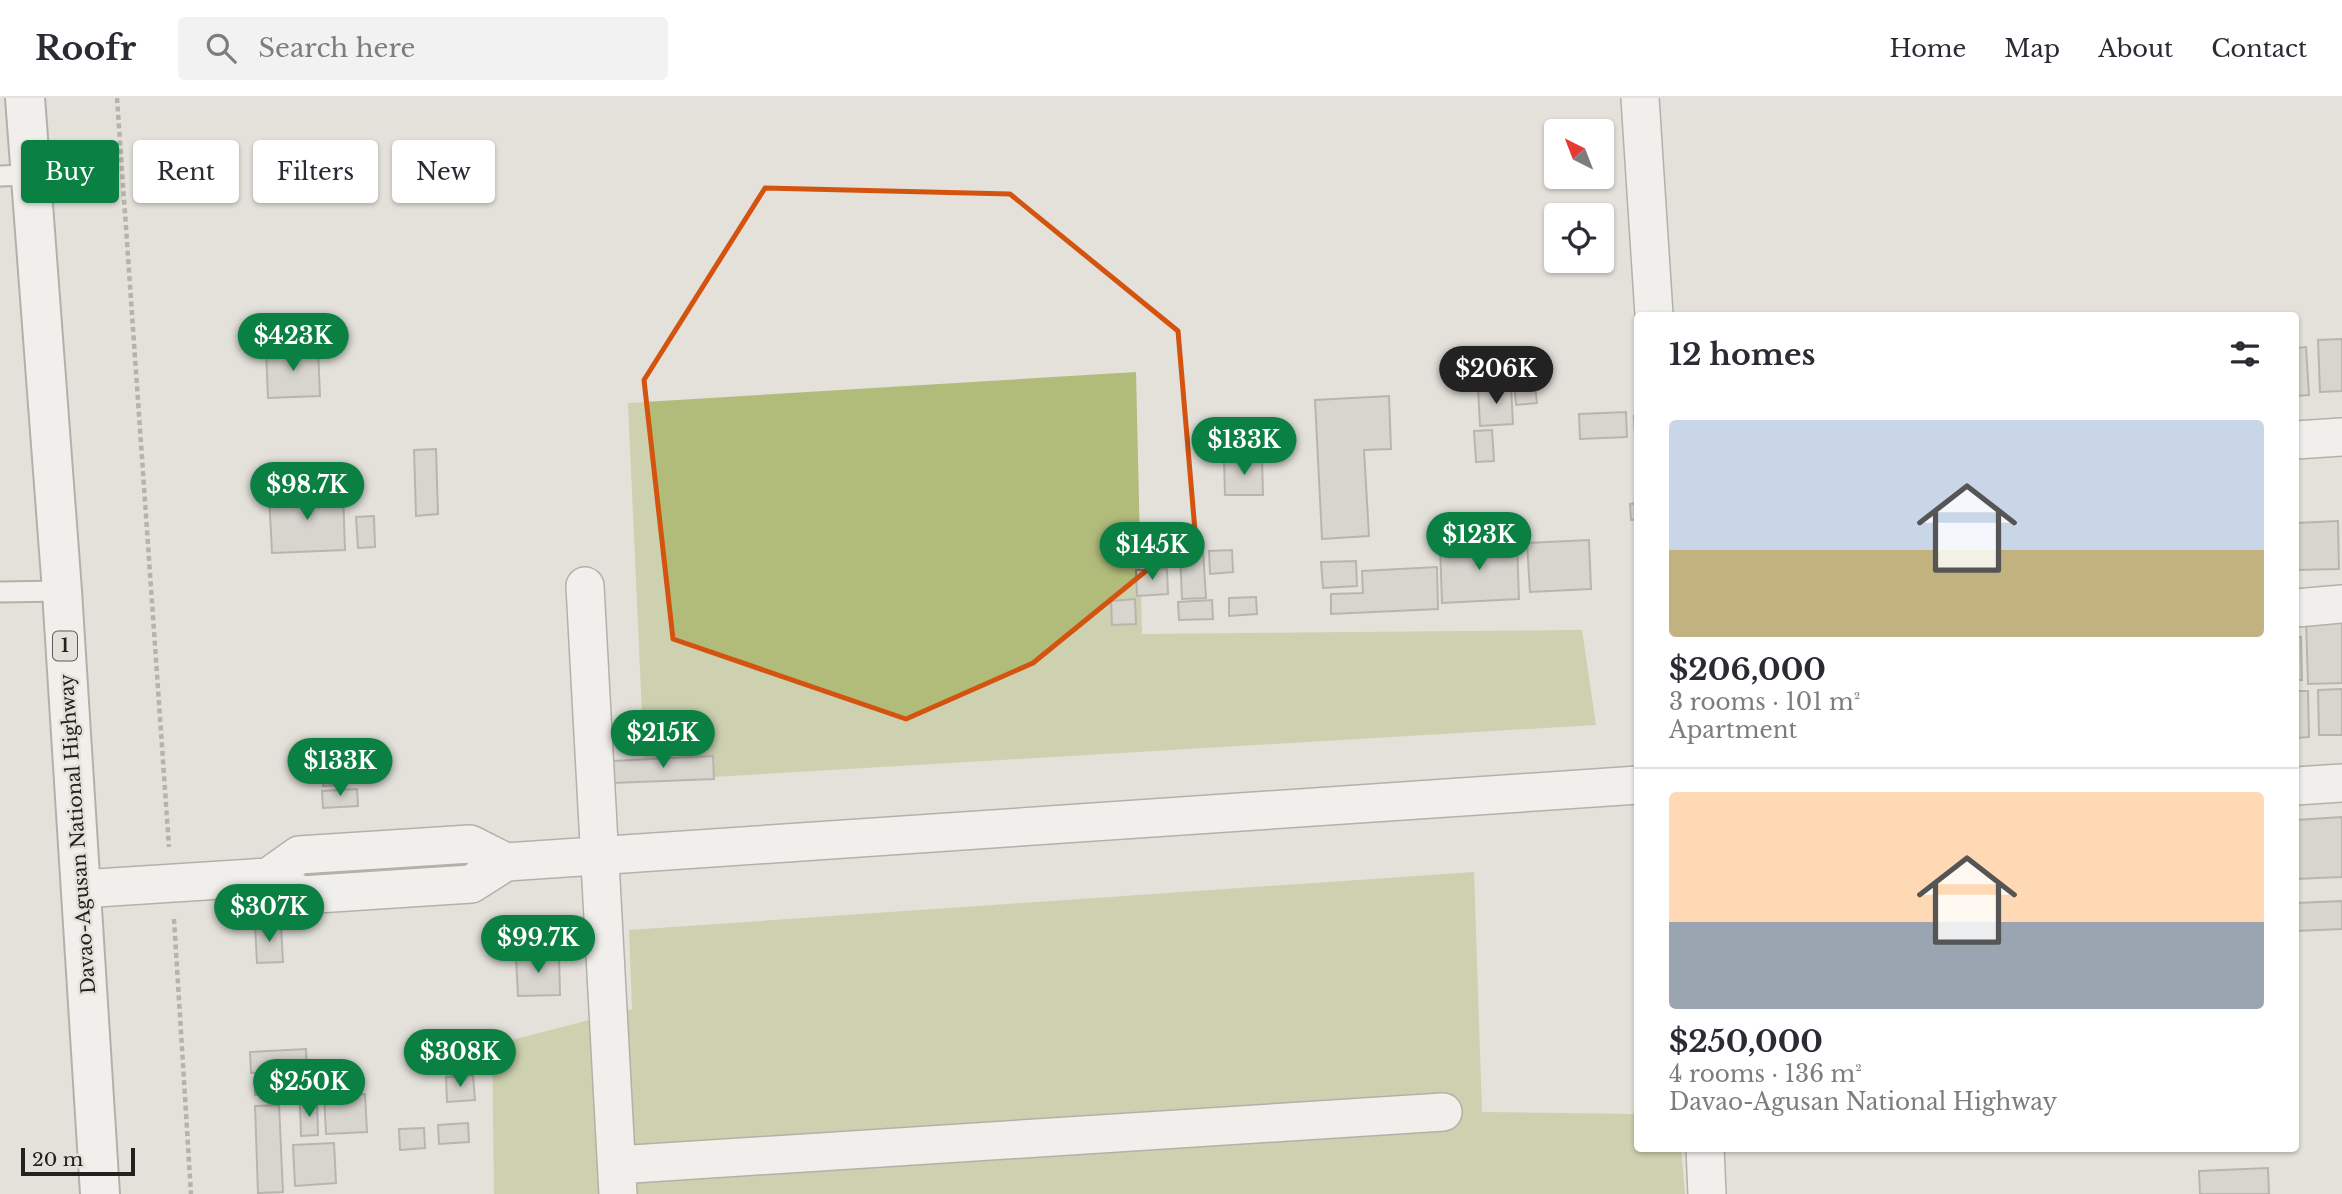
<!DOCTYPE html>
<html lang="en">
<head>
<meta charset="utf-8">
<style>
	body { margin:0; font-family:"Libre Baskerville",serif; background:#f2f2f3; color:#2b2b33; height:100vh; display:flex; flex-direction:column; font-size:26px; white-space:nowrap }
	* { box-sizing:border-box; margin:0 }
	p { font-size:23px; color:#7c7c81 }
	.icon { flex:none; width:38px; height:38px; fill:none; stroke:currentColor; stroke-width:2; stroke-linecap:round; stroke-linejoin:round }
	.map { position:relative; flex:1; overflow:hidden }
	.side { position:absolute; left:1634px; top:214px; width:665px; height:840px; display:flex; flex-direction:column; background:#fff; border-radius:7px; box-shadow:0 2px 5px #0004 }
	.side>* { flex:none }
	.banner { position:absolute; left:21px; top:42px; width:665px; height:63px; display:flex; gap:14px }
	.needle { width:46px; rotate:318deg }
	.tools { position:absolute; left:1544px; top:21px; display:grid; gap:14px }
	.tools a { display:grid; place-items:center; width:70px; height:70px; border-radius:7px; background:#fff; box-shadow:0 2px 5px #0004; font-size:35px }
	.scale { position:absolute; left:21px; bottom:18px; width:114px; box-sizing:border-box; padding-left:7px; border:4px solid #22211f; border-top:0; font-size:19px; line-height:24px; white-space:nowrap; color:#22211f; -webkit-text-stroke:5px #e3e1da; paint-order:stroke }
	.price { position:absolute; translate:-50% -60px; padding:0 16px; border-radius:24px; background:#0b8043; color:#fff; font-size:23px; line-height:46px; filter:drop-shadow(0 2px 4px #0008) }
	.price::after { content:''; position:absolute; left:50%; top:42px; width:21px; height:16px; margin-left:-10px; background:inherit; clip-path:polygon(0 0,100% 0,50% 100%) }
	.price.current { background:#222; color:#fff }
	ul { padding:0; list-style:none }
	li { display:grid; align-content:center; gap:14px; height:371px; padding:0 35px }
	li+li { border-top:2px solid #e1e1e2 }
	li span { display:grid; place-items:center; height:217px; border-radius:7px; color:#555 }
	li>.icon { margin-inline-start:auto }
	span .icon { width:126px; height:126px; fill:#fffc; stroke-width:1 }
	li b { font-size:30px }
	h2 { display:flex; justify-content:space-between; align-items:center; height:84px; padding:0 35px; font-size:30px }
	.pill { padding:0 24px; border-radius:7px; background:#fff; box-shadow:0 2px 5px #0004; font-size:24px; line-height:63px }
	.pill.current { background:#0b8043; color:#fff }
	header { display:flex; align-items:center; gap:42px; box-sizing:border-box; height:98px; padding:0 35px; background:#fff; border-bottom:2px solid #e1e1e2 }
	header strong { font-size:33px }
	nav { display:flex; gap:38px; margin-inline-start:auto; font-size:24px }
	.search { width:490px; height:63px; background:#f2f2f3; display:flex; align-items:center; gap:18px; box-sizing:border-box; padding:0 24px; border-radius:7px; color:#7c7c81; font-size:26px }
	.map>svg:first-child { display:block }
	.green { fill:#b1bc7b }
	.building { fill:#c9c4be; stroke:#847f7a; stroke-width:2 }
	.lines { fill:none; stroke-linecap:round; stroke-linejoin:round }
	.service-casing { stroke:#77756e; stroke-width:23 }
	.minor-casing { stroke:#77756e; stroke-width:40 }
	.trunk-casing { stroke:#77756e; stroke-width:42 }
	.path { stroke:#7b7a75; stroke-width:4.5; stroke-dasharray:5 3.5; stroke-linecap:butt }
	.service { stroke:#fff; stroke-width:19 }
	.minor { stroke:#fff; stroke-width:37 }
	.trunk { stroke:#fff; stroke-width:38 }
	.marked { fill:none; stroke:#d4530e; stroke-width:5; stroke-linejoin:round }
	.labels { text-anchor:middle; stroke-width:5; stroke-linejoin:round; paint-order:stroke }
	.shield { fill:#e3e1da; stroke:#5c5b57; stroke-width:2 }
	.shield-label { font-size:18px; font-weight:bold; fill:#22211f }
	.street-label { font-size:19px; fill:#22211f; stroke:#e3e1da }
</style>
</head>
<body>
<header>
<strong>Roofr</strong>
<div class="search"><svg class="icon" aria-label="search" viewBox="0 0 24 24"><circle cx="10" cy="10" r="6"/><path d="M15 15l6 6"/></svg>Search here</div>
<nav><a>Home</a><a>Map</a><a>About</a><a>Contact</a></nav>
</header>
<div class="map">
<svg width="2342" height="1096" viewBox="0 0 2342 1096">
	<rect width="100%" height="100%" fill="#e3e1da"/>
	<path class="green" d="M1136 274 1142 536 1582 532 1596 627 645 683 628 305Z
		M1474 774 1482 1014 1638 1016V1050H1681L1685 1096H494L492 947 632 911 629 832Z"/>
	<path class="building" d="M2342 241V293L2320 294 2318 242Z
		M2306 249 2309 297 2296 298V250Z
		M318 250 320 298 268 300 266 252Z
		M1533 270 1537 305 1516 307 1513 272Z
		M1511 289 1513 326 1480 328 1478 291Z
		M1389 298 1391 351 1364 352 1369 438 1322 441 1315 302Z
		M1626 314 1627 339 1580 341 1579 316Z
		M1638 317V376L1637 377 1634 318Z
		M1492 332 1494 363 1476 364 1474 333Z
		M436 351 438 416 416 418 414 352Z
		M1262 361 1263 397H1225L1224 362Z
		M343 393 345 452 272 455 269 396Z
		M1638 405V421L1631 422 1630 406Z
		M374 418 375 449 358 450 356 419Z
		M2338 423 2339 471 2296 472V425Z
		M1589 442 1591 491 1530 494 1527 445Z
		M1517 444 1519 501 1442 505 1440 447Z
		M1232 452 1233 474 1210 476 1209 453Z
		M1203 453 1206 500 1182 501 1180 454Z
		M1356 463 1357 488 1323 490 1321 464Z
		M1437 469 1438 511 1331 516V496L1363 495 1362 473Z
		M1167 471 1168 496 1137 498 1136 472Z
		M1256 499 1257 516 1229 518V500Z
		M1135 501 1136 526 1112 527 1111 503Z
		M1212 502 1213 521 1179 522 1178 504Z
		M2342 523V585L2308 586 2306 524Z
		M2296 539H2301L2302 582H2296Z
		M2342 591V637H2319L2318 592Z
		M2296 593H2308L2309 639 2296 640Z
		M713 658 714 681 613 685 612 663Z
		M323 670H342L343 687 323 688Z
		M357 691 358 708 323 710 322 693Z
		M2342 719V779L2296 781V722Z
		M464 758 465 775 439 777 438 760Z
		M2342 803V831L2296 833V805Z
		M281 827 283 864 257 865 255 828Z
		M559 856 560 897 518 898 516 859Z
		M306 951 307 972 251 975 250 954Z
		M473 977 475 1002 447 1004 446 979Z
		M291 978 292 995 255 997V980Z
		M365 996 367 1034 326 1036 324 998Z
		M317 1004 318 1037 301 1038 300 1005Z
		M279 1007 283 1094 258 1095 255 1008Z
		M468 1025 469 1044 439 1046 438 1027Z
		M424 1030 425 1050 400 1052 399 1031Z
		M334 1045 336 1085 295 1088 293 1047Z
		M2268 1070 2269 1096H2200L2199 1073Z"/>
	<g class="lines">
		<g class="service-casing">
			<path id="service" d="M0 78 30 77
				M0 494 62 493"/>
		</g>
		<g class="minor-casing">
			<path id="minor" d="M1640 0 1654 217
				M2296 342 2342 339
				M585 488 618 1096
				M2296 510 2342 506
				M2296 688 2342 685
				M268 779 302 797 409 790 471 786 506 764
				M81 791 268 779 299 757 470 746 506 764 1638 687
				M1705 1050 1707 1096
				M617 1067 1443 1014"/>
		</g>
		<g class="trunk-casing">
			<path id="trunk" d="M25 0 62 493 100 1096"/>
		</g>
		<path class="path" d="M117 0 169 749
			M174 821 191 1096"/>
		<use href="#service" class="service"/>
		<use href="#minor" class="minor"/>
		<use href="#trunk" class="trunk"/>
	</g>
	<path d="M0 0H2342V1096H0ZM765 90 1010 96 1178 233 1195 433 1033 565 906 621 673 541 644 282Z" fill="#e3e1da" fill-opacity=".55" fill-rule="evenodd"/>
	<path class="marked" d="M765 90 1010 96 1178 233 1195 433 1033 565 906 621 673 541 644 282Z"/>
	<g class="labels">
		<rect class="shield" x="53" y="533.5" width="24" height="29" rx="5"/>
		<g class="shield-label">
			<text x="65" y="554">1</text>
		</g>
		<g class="street-label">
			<text transform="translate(77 736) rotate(-94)" y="7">Davao-Agusan National Highway</text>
		</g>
	</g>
</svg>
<div class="tools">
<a><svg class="needle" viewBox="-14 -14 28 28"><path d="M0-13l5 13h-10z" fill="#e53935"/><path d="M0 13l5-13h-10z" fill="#7c7c81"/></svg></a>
<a><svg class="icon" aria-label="locate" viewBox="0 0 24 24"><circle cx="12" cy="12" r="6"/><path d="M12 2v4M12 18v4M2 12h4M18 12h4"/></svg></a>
</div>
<div class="scale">20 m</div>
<b class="price" style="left:293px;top:275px">$423K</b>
<b class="price current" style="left:1496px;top:308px">$206K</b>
<b class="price" style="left:1244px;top:379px">$133K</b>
<b class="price" style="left:307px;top:424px">$98.7K</b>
<b class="price" style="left:1479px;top:474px">$123K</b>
<b class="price" style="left:1152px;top:484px">$145K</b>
<b class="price" style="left:663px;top:672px">$215K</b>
<b class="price" style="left:340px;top:700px">$133K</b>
<b class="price" style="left:269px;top:846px">$307K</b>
<b class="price" style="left:538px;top:877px">$99.7K</b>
<b class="price" style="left:460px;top:991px">$308K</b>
<b class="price" style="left:309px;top:1021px">$250K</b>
<div class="banner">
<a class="pill current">Buy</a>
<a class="pill">Rent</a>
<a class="pill">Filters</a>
<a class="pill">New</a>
</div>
<section class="side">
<h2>12 homes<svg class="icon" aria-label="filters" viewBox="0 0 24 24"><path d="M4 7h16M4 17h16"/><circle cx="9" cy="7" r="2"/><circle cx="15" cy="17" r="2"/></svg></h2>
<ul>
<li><span style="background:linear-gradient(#c9d6e8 60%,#c2b280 0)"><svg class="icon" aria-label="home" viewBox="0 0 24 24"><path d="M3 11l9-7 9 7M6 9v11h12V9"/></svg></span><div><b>$206,000</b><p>3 rooms · 101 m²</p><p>Apartment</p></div></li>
<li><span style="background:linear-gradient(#ffd9b3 60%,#9aa5b1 0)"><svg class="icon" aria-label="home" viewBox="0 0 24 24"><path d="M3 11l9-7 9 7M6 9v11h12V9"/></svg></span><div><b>$250,000</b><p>4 rooms · 136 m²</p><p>Davao-Agusan National Highway</p></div></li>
</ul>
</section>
</div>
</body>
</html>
